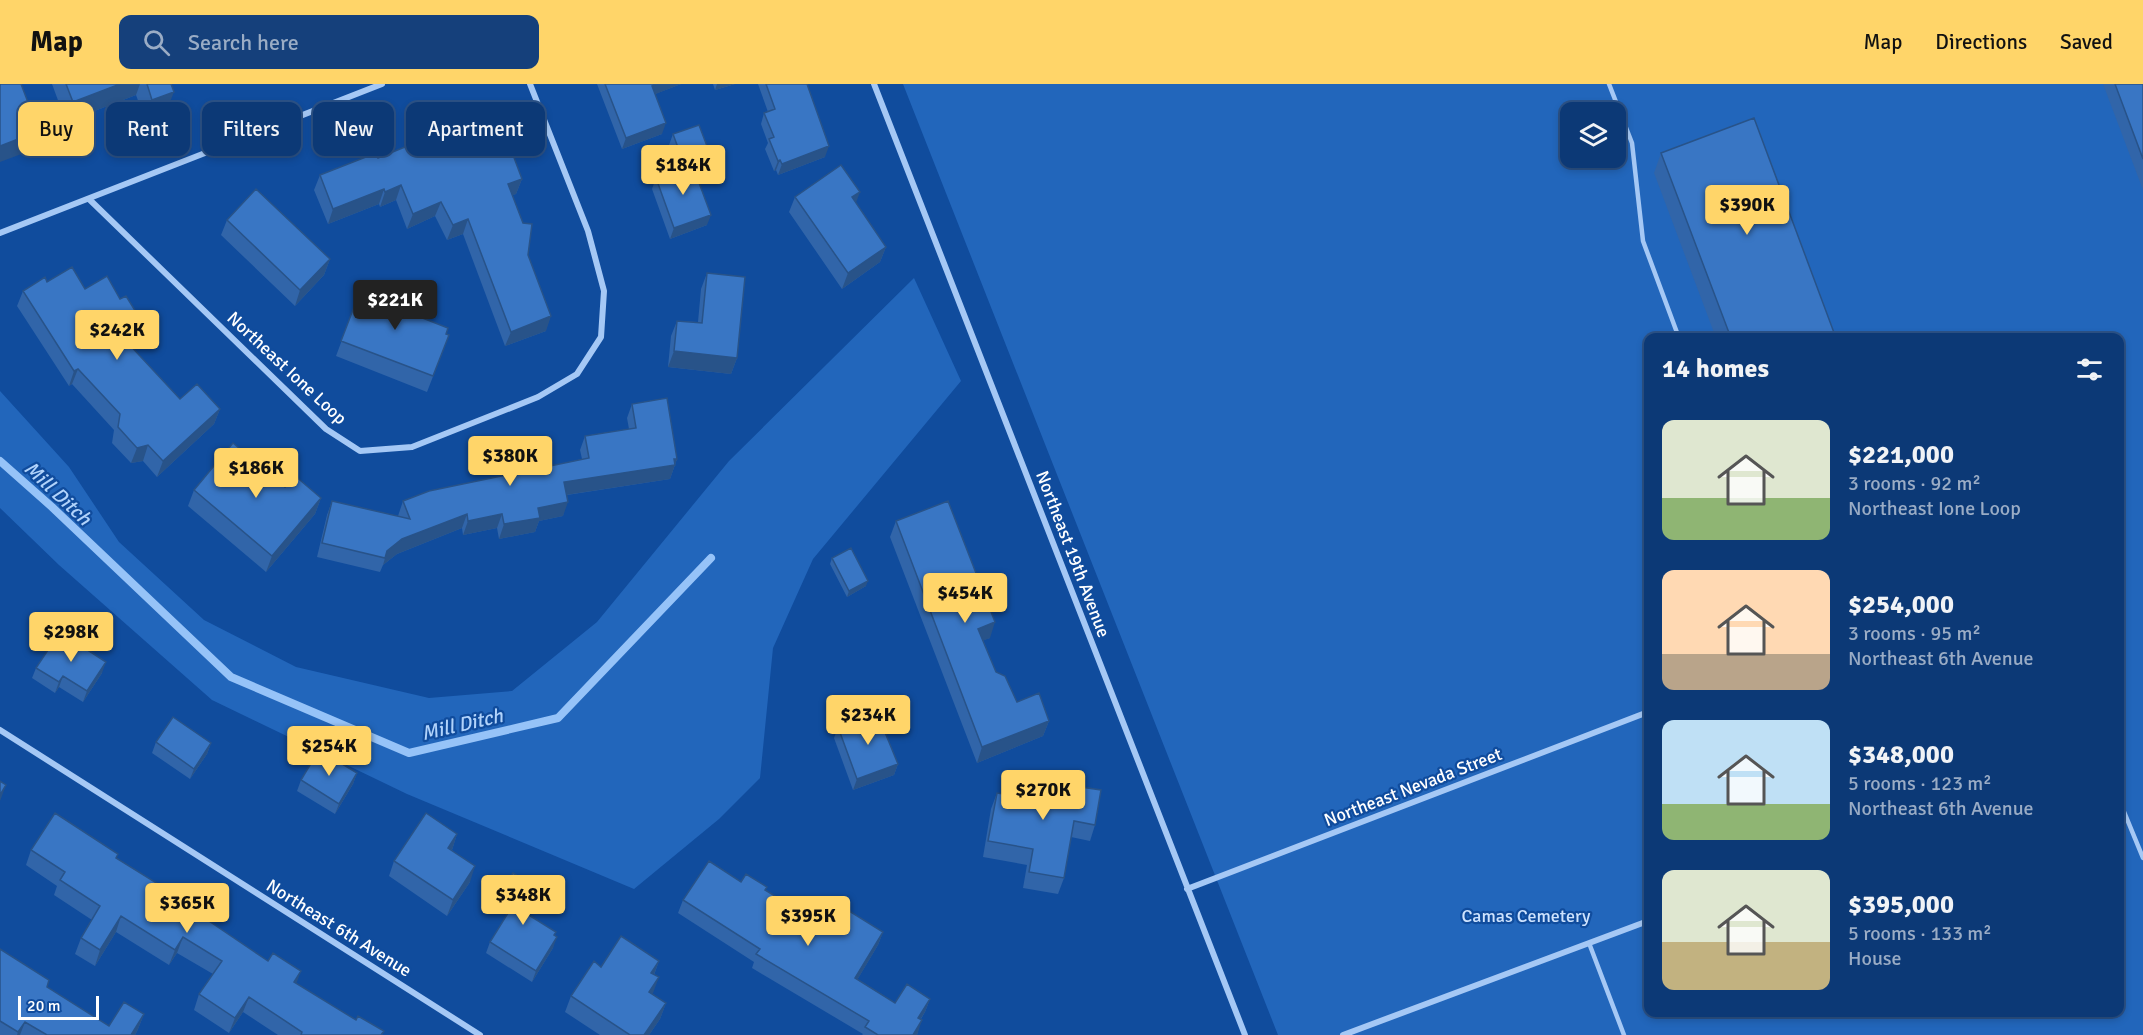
<!DOCTYPE html>
<html lang="en">
<head>
<meta charset="utf-8">
<style>
	body { margin:0; font-family:Signika,sans-serif; background:#15407b; color:#f1f3f6; height:100vh; display:flex; flex-direction:column; font-size:22px; white-space:nowrap }
	* { box-sizing:border-box; margin:0 }
	p { font-size:20px; color:#9aacc5 }
	.icon { flex:none; width:33px; height:33px; fill:none; stroke:currentColor; stroke-width:2; stroke-linecap:round; stroke-linejoin:round }
	.map { position:relative; flex:1; overflow:hidden }
	.sheet { position:absolute; left:1644px; top:249px; width:480px; height:684px; display:flex; flex-direction:column; background:#0c3976; border-radius:12px; box-shadow:0 3px 9px #0003,0 0 0 2px #2c5388 }
	.sheet>* { flex:none }
	.banner { position:absolute; left:18px; top:18px; width:570px; height:54px; display:flex; gap:12px }
	.tools { position:absolute; left:1560px; top:18px; display:grid; gap:12px }
	.tools a { display:grid; place-items:center; width:66px; height:66px; border-radius:12px; background:#0c3976; box-shadow:0 3px 9px #0003,0 0 0 2px #2c5388; font-size:30px }
	.scale { position:absolute; left:18px; bottom:15px; width:81px; box-sizing:border-box; padding-left:6px; border:3px solid #fff; border-top:0; font-size:16px; line-height:21px; white-space:nowrap; color:#fff; -webkit-text-stroke:4px #104c9d; paint-order:stroke }
	.price { position:absolute; translate:-50% -51px; padding:0 14px; border-radius:6px; background:#ffd569; color:#111; font-size:20px; line-height:39px; filter:drop-shadow(0 2px 3px #0008) }
	.price::after { content:''; position:absolute; left:50%; top:36px; width:18px; height:14px; margin-left:-9px; background:inherit; clip-path:polygon(0 0,100% 0,50% 100%) }
	.price.active { background:#222; color:#fff }
	ul { padding:0; list-style:none }
	li { display:flex; align-items:center; gap:18px; height:150px; padding:0 18px }
	li span { display:grid; place-items:center; flex:none; width:168px; height:120px; border-radius:12px; color:#555 }
	li>.icon { margin-inline-start:auto }
	span .icon { width:72px; height:72px; fill:#fffc; stroke-width:1 }
	li b { font-size:26px }
	h2 { display:flex; justify-content:space-between; align-items:center; height:72px; padding:0 18px; font-size:26px }
	.pill { padding:0 21px; border-radius:12px; background:#0c3976; box-shadow:0 3px 9px #0003,0 0 0 2px #2c5388; font-size:21px; line-height:54px }
	.pill.active { background:#ffd569; color:#111 }
	header { display:flex; align-items:center; gap:36px; box-sizing:border-box; height:84px; padding:0 30px; background:#ffd569; color:#111 }
	header strong { font-size:28px }
	nav { display:flex; gap:33px; margin-inline-start:auto; font-size:21px }
	.search { width:420px; height:54px; background:#15407b; display:flex; align-items:center; gap:15px; box-sizing:border-box; padding:0 21px; border-radius:12px; color:#9aacc5; font-size:22px }
	.map>svg:first-child { display:block }
	.green { fill:#26b; fill-rule:evenodd }
	.lines { fill:none; stroke-linecap:round; stroke-linejoin:round }
	.stream { stroke:#96c3f8; stroke-width:8 }
	.lane { stroke:#a5c8f5; stroke-width:4.5 }
	.street { stroke:#a5c8f5; stroke-width:6 }
	.wall { fill:#3165a9 }
	.shaded-wall { fill:#285389 }
	.building { fill:#3976c4; stroke:#285389; stroke-width:1.5 }
	.labels { text-anchor:middle; stroke-width:4.5; stroke-linejoin:round; paint-order:stroke }
	.street-label { font-size:18px; fill:#fff; stroke:#104c9d }
	.park-label { font-size:18px; fill:#cee3fe; stroke:#104c9d }
	.water-label { font-size:20px; font-style:italic; fill:#b1d3fb; stroke:#104c9d }
</style>
</head>
<body>
<header>
<strong>Map</strong>
<div class="search"><svg class="icon" aria-label="search" viewBox="0 0 24 24"><circle cx="10" cy="10" r="6"/><path d="M15 15l6 6"/></svg>Search here</div>
<nav><a>Map</a><a>Directions</a><a>Saved</a></nav>
</header>
<div class="map">
<svg width="2143" height="951" viewBox="0 0 2143 951">
	<rect width="100%" height="100%" fill="#104c9d"/>
	<path class="green" d="M903 0H2143V951H1278ZM1570 28H1616V74H1570ZM1648 254H2120V928H1648Z
		M914 194 961 297 813 475 773 564 760 694 719 735 634 805 407 710 212 616 59 481 0 424V307L69 383 119 458 204 536 296 583 429 614 512 607 597 538 729 377Z"/>
	<g class="lines">
		<path class="stream" d="M0 377 52 423 231 593 409 669 558 634 711 474"/>
		<path class="lane" d="M1609 0 1632 59 1643 157 1679 254
			M2120 718 2143 774
			M1589 859 1624 951"/>
		<path class="street" d="M874 0 1245 951
			M90 116 326 345 360 367 412 363 538 313 577 290 601 253 604 207 588 147 530 0
			M0 149 382 0
			M0 646 480 951
			M1187 805 1648 628
			M1343 951 1648 837"/>
	</g>
	<path class="wall" d="M52 0H171L166 28 145 36 136 11 66 38Z
		M597 0H681L655 10 662 50 622 65Z
		M713 0H735L715 6Z
		M758 0H806L825 73 778 91 776 86 774 87 765 65 768 59 761 40 764 29 768 28Z
		M2103 0H2143V106Z
		M673 50 710 70 706 81 694 86 707 141 670 155 652 105 656 94 678 85 669 61Z
		M421 52 522 95 516 110 512 111 528 171 546 247 505 262 463 150 447 156 435 132 407 145 396 116 380 123 379 120 328 140 314 106 320 91 378 74 419 57Z
		M1661 69 1836 254H1716L1654 89Z
		M795 113 856 119 886 163 880 178 842 205 789 128Z
		M227 136 330 175 324 191 295 222 221 151Z
		M707 189 737 274 731 290 668 283 671 252 677 237 698 238 701 205Z
		M47 198 85 205 140 260 132 264 180 315 220 325 214 340 157 393 143 377 131 379 112 359 114 346 72 300 69 302 17 222 23 207Z
		M364 200 449 251 427 308 336 272 361 205 362 206Z
		M632 320 677 375 670 395 567 411 563 432 539 437 535 448 499 455 497 444 463 451 462 444 397 470 383 481 380 488 317 473 327 431 332 417 398 432 403 417 582 375 580 366 585 352 629 345 627 334Z
		M285 403 321 414 315 430 266 488 188 422 194 406Z
		M896 437 990 554 983 556 996 588 1017 618 1049 637 1043 652 977 679 890 453Z
		M832 474 866 502 847 513 830 480Z
		M36 584 102 589 83 618 59 603 55 609 32 594Z
		M838 643 898 680 894 691 853 706 834 654Z
		M156 658 211 659 207 670 190 695 152 669Z
		M357 689 353 700 335 730 297 707 301 696Z
		M1019 694 1095 741 1090 757 1071 753 1064 794 1058 810 1023 804 1027 781 983 773 991 725 997 709 1013 712Z
		M457 750 452 766 470 798 447 832 389 792 394 777Z
		M31 766 117 775 210 838 297 900 356 936 384 947 382 951H278L243 928 229 949 194 926 199 910 213 890 177 869 169 881 116 848 95 882 75 870 81 854 92 836 54 811 57 802 26 781Z
		M741 798 765 806 824 842 883 848 878 861 857 896 895 919 930 915 925 928 921 935 917 951H862L863 950 752 884 754 878 678 829 683 816Z
		M541 807 537 818 529 831 554 852 553 864 532 898 486 869 490 858 507 831 494 823 498 812Z
		M0 865 47 903 109 942 144 930 138 945 135 951H0Z
		M659 877 654 891 652 910 666 919 660 935 649 951H600L565 928 571 912 601 883Z"/>
	<path class="shaded-wall" d="M120 0H140L136 11 66 38 73 18Z
		M657 0H681L648 13 652 2Z
		M717 0H735L715 6Z
		M174 8 166 28 145 36 152 16Z
		M666 39 662 50 622 65 626 54Z
		M39 47 32 66 0 78V62Z
		M829 62 825 73 778 91 782 80Z
		M710 70 706 81 680 91 684 80Z
		M780 76 776 86 774 87 778 77Z
		M522 95 516 110 503 115 508 100Z
		M401 101 396 116 380 123 385 108Z
		M384 105 379 120 328 140 333 125Z
		M860 108 854 124 852 113Z
		M441 118 435 132 407 145 413 130Z
		M711 131 707 141 670 155 674 144Z
		M468 135 463 150 447 156 453 141Z
		M886 163 880 178 842 205 848 189Z
		M330 175 324 191 295 222 300 206Z
		M551 232 546 247 505 262 511 248Z
		M146 244 140 260 119 272 125 256Z
		M674 267 737 274 731 290 668 283Z
		M78 285 72 300 69 302 74 287Z
		M220 325 214 340 157 393 163 377Z
		M148 361 143 377 131 379 137 364Z
		M677 375 670 395 559 412 564 398Z
		M321 414 315 430 266 488 272 472Z
		M568 418 563 432 539 437 535 448 499 455 504 440 538 424Z
		M467 430 462 444 397 470 383 481 387 467 402 455Z
		M502 430 497 444 463 451 468 437Z
		M868 497 866 502 847 513 849 507Z
		M995 538 990 554 972 561 978 545Z
		M106 578 102 589 83 618 87 607Z
		M63 592 59 603 55 609 59 598Z
		M1049 637 1043 652 977 679 982 663Z
		M211 659 207 670 190 695 194 685Z
		M898 680 894 691 853 706 857 695Z
		M357 689 353 700 335 730 339 720Z
		M6 701 0 717V718V711Z
		M457 750 452 766 448 764Z
		M475 782 470 798 447 832 453 816Z
		M541 807 537 818 523 841 527 830Z
		M121 832 116 848 95 882 100 866Z
		M883 848 878 861 850 908 855 894Z
		M183 853 177 869 169 881 175 866Z
		M557 853 553 864 532 898 536 887Z
		M659 877 653 893 651 889Z
		M301 887 295 903 294 898Z
		M659 893 653 909 643 924 649 908Z
		M249 913 243 928 229 949 235 934Z
		M930 915 925 928 913 947 918 934Z
		M666 919 660 935 649 951H644Z
		M144 930 138 945 135 951H131Z
		M922 936 917 951H913Z
		M25 938 20 951H17L18 948Z"/>
	<path class="building" d="M0 0H21L39 47 0 62Z
		M66 0H120L73 18Z
		M147 0H171L174 8 152 16Z
		M605 0H657L652 2 666 39 626 54Z
		M766 0H807L829 62 782 80 780 76 778 77 769 55 774 53 764 29 775 25Z
		M2115 0H2143V75Z
		M495 23 522 95 508 100 523 139 532 140 528 171 551 232 511 248 468 135 453 141 441 118 413 130 401 101 385 108 384 105 333 125 320 91 376 69 378 74 422 56 421 52Z
		M1754 34 1836 254H1731L1661 69Z
		M699 41 710 70 684 80 673 50Z
		M692 80 711 131 674 144 656 94Z
		M841 81 860 108 852 113 886 163 848 189 795 113Z
		M256 105 330 175 300 206 227 136Z
		M72 183 85 205 107 192 120 215 126 212 146 244 125 256 180 315 197 300 220 325 163 377 148 361 137 364 118 343 120 330 78 285 74 287 23 207 45 193 47 198Z
		M707 189 745 193 737 274 674 267 677 237 702 239Z
		M364 200 424 223 420 233 448 244 446 250 449 251 433 292 341 257 361 205 369 213Z
		M667 314 677 375H674L675 381 564 398 568 418 538 424 540 434 504 440 502 430 468 437 467 430 402 455 387 467 385 474 322 459 332 417 410 435 403 417 429 407 589 374 585 352 636 344 632 320Z
		M233 359 285 403 294 391 321 414 272 472 194 406Z
		M948 417 995 538 978 545 996 588 1005 592 1017 618 1039 609 1049 637 982 663 896 437Z
		M851 464 868 497 849 507 832 474Z
		M60 548 106 578 87 607 63 592 59 598 36 584Z
		M877 629 898 680 857 695 838 643Z
		M173 633 211 659 194 685 156 658Z
		M319 666 357 689 339 720 301 696Z
		M1019 694 1101 706 1095 741 1074 737 1064 794 1029 788 1033 765 988 757 997 709 1016 712Z
		M0 697 6 701 0 711Z
		M55 729 118 770 116 774 179 813 181 810 213 830 209 837 268 877 273 869 301 887 294 898 356 936 358 932 384 947 381 951H301L302 948 249 913 235 934 199 910 222 877 183 853 175 866 121 832 100 866 81 854 100 822 60 796 65 788 31 766Z
		M426 729 457 750 448 764 475 782 453 816 394 777Z
		M709 777 741 798 746 790 767 803 765 806 824 842 838 820 883 848 855 894 895 919 907 900 930 915 918 934 922 936 913 951H878L865 943 869 937 756 870 760 865 683 816Z
		M513 789 541 807 527 830 556 848 554 851 557 853 536 887 490 858 513 821 525 829 498 812Z
		M621 852 659 877 651 889 659 893 649 908 666 919 644 951H630L571 912 594 877 601 883Z
		M0 865 49 896 47 903 109 942 124 918 144 930 131 951H47L25 938 18 948 0 937Z"/>
	<g class="labels">
		<g class="street-label">
			<text transform="translate(287 284) rotate(43)" y="6">Northeast Ione Loop</text>
			<text transform="translate(1073 470) rotate(69)" y="6">Northeast 19th Avenue</text>
			<text transform="translate(1413 703) rotate(-21)" y="6">Northeast Nevada Street</text>
			<text transform="translate(339 844) rotate(32)" y="6">Northeast 6th Avenue</text>
		</g>
		<g class="park-label">
			<text x="1526" y="838">Camas Cemetery</text>
		</g>
		<g class="water-label">
			<text transform="translate(58 409) rotate(43)" y="7">Mill Ditch</text>
			<text transform="translate(462 640) rotate(-13)" y="7">Mill Ditch</text>
		</g>
	</g>
</svg>
<div class="tools">
<a><svg class="icon" aria-label="layers" viewBox="0 0 24 24"><path d="M12 4l9 5-9 5-9-5zM3 14l9 5 9-5"/></svg></a>
</div>
<div class="scale">20 m</div>
<b class="price" style="left:683px;top:112px">$184K</b>
<b class="price" style="left:1747px;top:152px">$390K</b>
<b class="price active" style="left:395px;top:247px">$221K</b>
<b class="price" style="left:117px;top:277px">$242K</b>
<b class="price" style="left:510px;top:403px">$380K</b>
<b class="price" style="left:256px;top:415px">$186K</b>
<b class="price" style="left:965px;top:540px">$454K</b>
<b class="price" style="left:71px;top:579px">$298K</b>
<b class="price" style="left:868px;top:662px">$234K</b>
<b class="price" style="left:329px;top:693px">$254K</b>
<b class="price" style="left:1043px;top:737px">$270K</b>
<b class="price" style="left:523px;top:842px">$348K</b>
<b class="price" style="left:187px;top:850px">$365K</b>
<b class="price" style="left:808px;top:863px">$395K</b>
<div class="banner">
<a class="pill active">Buy</a>
<a class="pill">Rent</a>
<a class="pill">Filters</a>
<a class="pill">New</a>
<a class="pill">Apartment</a>
</div>
<section class="sheet">
<h2>14 homes<svg class="icon" aria-label="filters" viewBox="0 0 24 24"><path d="M4 7h16M4 17h16"/><circle cx="9" cy="7" r="2"/><circle cx="15" cy="17" r="2"/></svg></h2>
<ul>
<li><span style="background:linear-gradient(#dfe7d0 65%,#8fb573 0)"><svg class="icon" aria-label="home" viewBox="0 0 24 24"><path d="M3 11l9-7 9 7M6 9v11h12V9"/></svg></span><div><b>$221,000</b><p>3 rooms · 92 m²</p><p>Northeast Ione Loop</p></div></li>
<li><span style="background:linear-gradient(#ffd9b3 70%,#b9a48a 0)"><svg class="icon" aria-label="home" viewBox="0 0 24 24"><path d="M3 11l9-7 9 7M6 9v11h12V9"/></svg></span><div><b>$254,000</b><p>3 rooms · 95 m²</p><p>Northeast 6th Avenue</p></div></li>
<li><span style="background:linear-gradient(#bfe0f5 70%,#8fb573 0)"><svg class="icon" aria-label="home" viewBox="0 0 24 24"><path d="M3 11l9-7 9 7M6 9v11h12V9"/></svg></span><div><b>$348,000</b><p>5 rooms · 123 m²</p><p>Northeast 6th Avenue</p></div></li>
<li><span style="background:linear-gradient(#dfe7d0 60%,#c2b280 0)"><svg class="icon" aria-label="home" viewBox="0 0 24 24"><path d="M3 11l9-7 9 7M6 9v11h12V9"/></svg></span><div><b>$395,000</b><p>5 rooms · 133 m²</p><p>House</p></div></li>
</ul>
</section>
</div>
</body>
</html>
